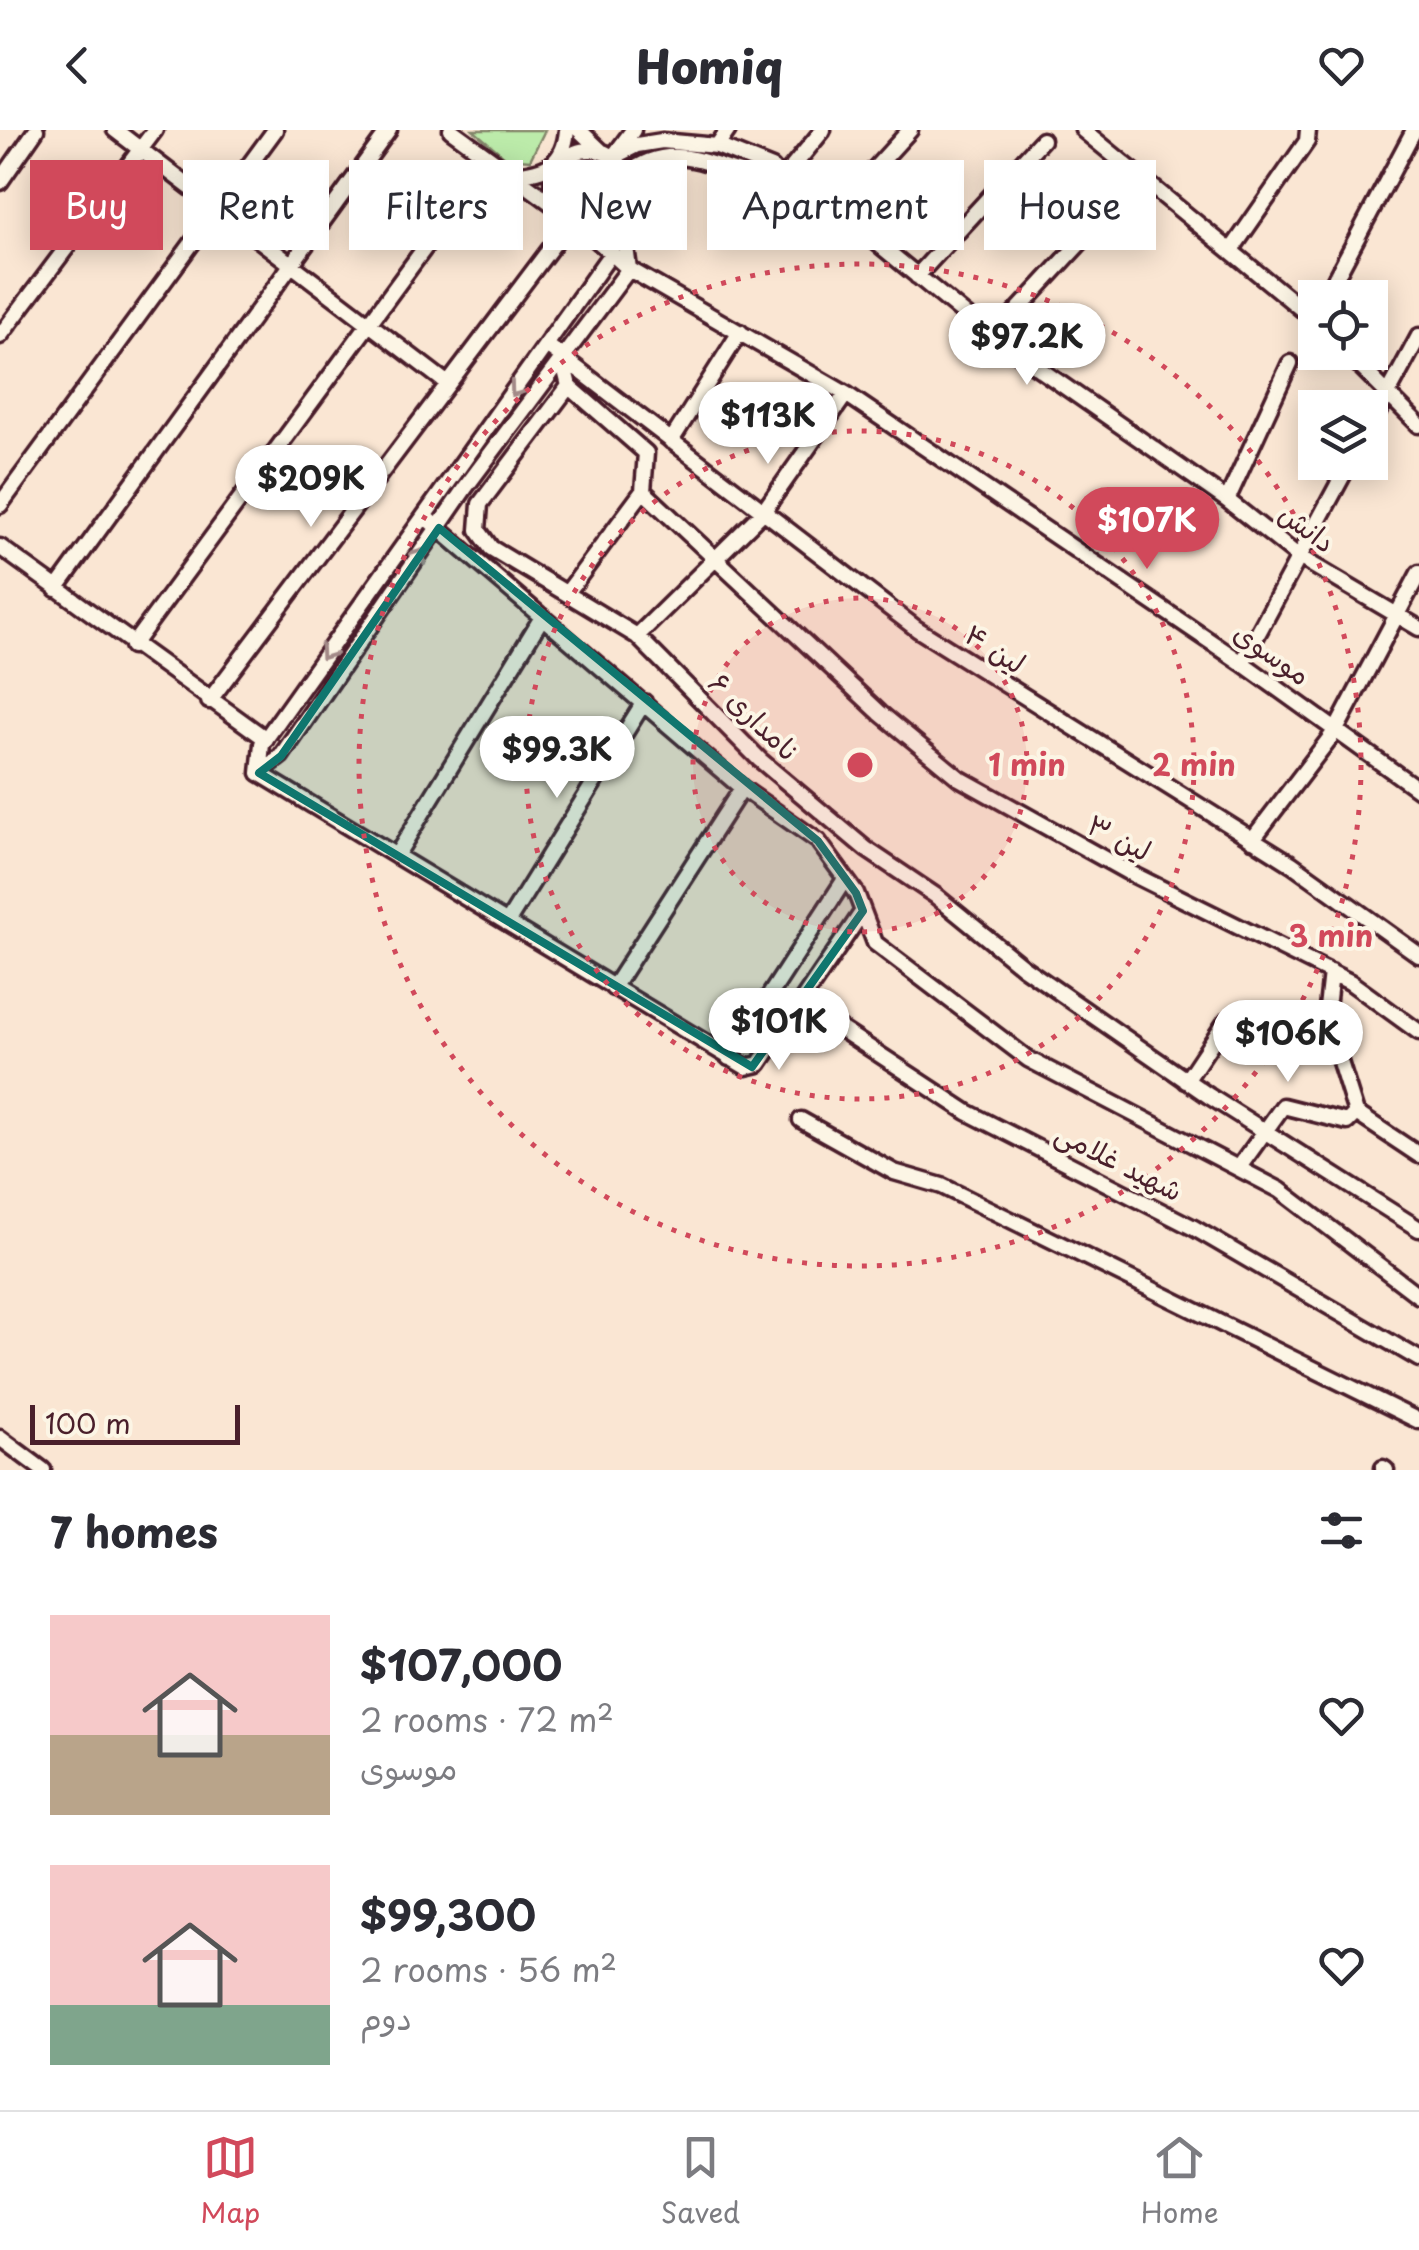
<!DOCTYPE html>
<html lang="en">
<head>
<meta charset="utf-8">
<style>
	body { margin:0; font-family:"Playpen Sans","Playpen Sans Arabic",sans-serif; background:#f2f2f3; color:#2b2b33; height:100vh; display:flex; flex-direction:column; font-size:38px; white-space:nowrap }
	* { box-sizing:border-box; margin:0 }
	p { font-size:32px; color:#7c7c81 }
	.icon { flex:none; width:55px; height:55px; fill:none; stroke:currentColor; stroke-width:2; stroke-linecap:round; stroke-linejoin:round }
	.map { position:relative; height:1340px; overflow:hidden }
	.sheet { display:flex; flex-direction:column; background:#fff; flex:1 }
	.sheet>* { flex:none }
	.banner { position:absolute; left:30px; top:30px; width:1360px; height:90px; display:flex; gap:20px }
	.controls { position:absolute; left:1298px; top:150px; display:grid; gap:20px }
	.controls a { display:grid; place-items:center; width:90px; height:90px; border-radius:0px; background:#fff; box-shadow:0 5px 25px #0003; font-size:50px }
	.scale { position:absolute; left:30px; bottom:25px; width:210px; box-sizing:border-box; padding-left:10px; border:5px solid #4a1f2b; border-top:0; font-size:28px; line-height:35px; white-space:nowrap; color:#4a1f2b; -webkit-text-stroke:8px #fcf5e5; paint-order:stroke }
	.price { position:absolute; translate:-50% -85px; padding:0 22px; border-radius:35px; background:#fff; color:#222; font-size:32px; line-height:65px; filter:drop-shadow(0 2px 5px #0008) }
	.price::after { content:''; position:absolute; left:50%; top:60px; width:30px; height:22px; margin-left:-15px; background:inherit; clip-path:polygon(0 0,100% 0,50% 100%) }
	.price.current { background:#d1495b; color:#fff }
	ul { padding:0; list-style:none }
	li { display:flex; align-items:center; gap:30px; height:250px; padding:0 50px }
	li span { display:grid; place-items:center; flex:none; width:280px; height:200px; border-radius:0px; color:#555 }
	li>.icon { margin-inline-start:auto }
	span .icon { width:120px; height:120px; fill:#fffc; stroke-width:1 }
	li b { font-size:42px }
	h2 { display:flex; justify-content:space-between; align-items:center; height:120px; padding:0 50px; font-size:42px }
	.tag { padding:0 35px; border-radius:0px; background:#fff; box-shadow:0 5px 25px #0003; font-size:35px; line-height:90px }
	.tag.current { background:#d1495b; color:#fff }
	header { display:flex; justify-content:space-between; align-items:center; height:130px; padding:0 50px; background:#fff; font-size:45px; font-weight:800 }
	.tabs { display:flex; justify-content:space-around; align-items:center; height:140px; border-top:2px solid #e1e1e2; background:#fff; font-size:28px; color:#7c7c81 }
	.tabs a { display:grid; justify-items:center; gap:5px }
	.tabs .current { color:#d1495b }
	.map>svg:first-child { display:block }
	.green { fill:#bcebaa; stroke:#83856a; stroke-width:2.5 }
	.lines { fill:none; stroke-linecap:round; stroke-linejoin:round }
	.minor-casing { stroke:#4a1f2b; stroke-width:21 }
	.minor { stroke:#fcf5e5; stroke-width:14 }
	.oneway { stroke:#a38a88 }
	.marked { fill:#0f766e; fill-opacity:0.2; stroke:#0f766e; stroke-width:8; stroke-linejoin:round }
	.ring { fill:none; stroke:#d1495b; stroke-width:5; stroke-dasharray:5 10 }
	.labels { text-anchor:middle; stroke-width:8; stroke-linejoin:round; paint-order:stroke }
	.street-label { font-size:28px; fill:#4a1f2b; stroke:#fcf5e5 }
	.centre { fill:#d1495b; stroke:#fcf5e5; stroke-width:5 }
	.ring-label { font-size:30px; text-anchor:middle; font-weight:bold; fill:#d1495b; stroke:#fcf5e5; stroke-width:8; stroke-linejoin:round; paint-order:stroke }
</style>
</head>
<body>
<header><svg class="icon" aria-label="back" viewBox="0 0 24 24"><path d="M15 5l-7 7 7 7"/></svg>Homiq<svg class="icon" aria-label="heart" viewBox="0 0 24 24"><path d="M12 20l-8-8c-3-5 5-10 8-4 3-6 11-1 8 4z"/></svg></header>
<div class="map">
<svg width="1419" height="1340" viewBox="0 0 1419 1340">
	<rect width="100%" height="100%" fill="#fae6d3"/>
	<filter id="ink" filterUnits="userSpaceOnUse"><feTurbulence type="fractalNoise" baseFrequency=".01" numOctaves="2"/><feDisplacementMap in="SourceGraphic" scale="20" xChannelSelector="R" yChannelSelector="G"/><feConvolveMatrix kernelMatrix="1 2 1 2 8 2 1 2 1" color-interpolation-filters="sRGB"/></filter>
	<g filter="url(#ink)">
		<path class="green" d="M473 0H545L530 30 506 28Z"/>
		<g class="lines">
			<g class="minor-casing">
				<path id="minor" d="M115 0 448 254
					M451 0 558 78
					M579 0 600 20
					M1083 0 1315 190
					M717 16 728 0
					M552 58a38 38 0 1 1 76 0a38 38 0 1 1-76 0Z
					M616 23 633 0
					M613 27 637 15 662 11 717 16 772 38 782 50 837 80 981 198 1227 370 1299 427 1419 498
					M513 45C545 42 564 35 567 0
					M626 45C682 1 724 51 782 50
					M782 50 823 0
					M0 52 36 0
					M621 80 629 139
					M837 80 910 0
					M579 94 629 139 846 264 1242 533 1419 660
					M1232 119 1307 11 1308 0
					M917 146 1042 10
					M1325 168 1414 0
					M0 206 155 0
					M993 207 1116 74
					M548 216 917 499 1292 734 1419 825
					M1346 222 1419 295
					M562 228 569 256 480 374 478 400 491 418 637 506 760 630 866 719 936 766 1023 837 1209 966 1419 1099
					M1370 297 1419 206
					M671 311 740 202
					M643 361 880 583 959 648 1126 741 1350 852 1419 902
					M1227 370 1290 233
					M0 375 275 0
					M424 386 742 658 818 711 856 763 875 813 1028 929 1280 1060 1419 1166
					M0 417 266 609
					M56 459 389 0
					M567 463 643 361 646 323 569 256
					M637 506 763 382 846 264
					M132 516 490 29
					M1242 533 1350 332
					M209 571 571 91
					M259 643 746 937 759 934 863 781
					M259 643 262 614 612 122
					M259 643 281 626 465 358 629 139
					M1252 710 1336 600 1419 443
					M396 726 541 489
					M507 793 644 572
					M1331 842 1326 887 1356 983 1419 1025
					M613 858 742 658
					M801 873 967 982 1194 1098 1419 1229
					M729 928 845 749
					M1186 951 1226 891
					M801 990 894 1042 942 1056 1419 1291
					M1240 1036 1283 976 1347 992 1356 983
					M0 1308 43 1340
					M1383 1338 1386 1340"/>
			</g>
			<use href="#minor" class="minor"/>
		</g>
		<defs><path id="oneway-chevron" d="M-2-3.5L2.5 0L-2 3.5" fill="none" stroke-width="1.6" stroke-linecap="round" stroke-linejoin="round" transform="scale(2.5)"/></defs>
		<g class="oneway">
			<use href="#oneway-chevron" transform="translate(516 260) rotate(126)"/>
			<use href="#oneway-chevron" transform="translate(420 425) rotate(-55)"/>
			<use href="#oneway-chevron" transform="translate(326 523) rotate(125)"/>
		</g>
	</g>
	<path class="marked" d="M439 398 818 711 856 763 863 781 752 937 259 643 281 626Z"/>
	<circle cx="860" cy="635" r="167" fill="#d1495b" fill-opacity=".12"/>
	<g class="ring">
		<circle cx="860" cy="635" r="167"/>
		<circle cx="860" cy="635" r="334"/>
		<circle cx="860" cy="635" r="501"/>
	</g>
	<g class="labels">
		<g class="street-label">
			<text transform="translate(1307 398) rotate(36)" y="10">دانش</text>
			<text transform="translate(995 519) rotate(33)" y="10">لین ۴</text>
			<text transform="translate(1272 524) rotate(35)" y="10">موسوی</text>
			<text transform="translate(754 587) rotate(44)" y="10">نامداری ۶</text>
			<text transform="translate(1119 708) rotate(27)" y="10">لین ۳</text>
			<text transform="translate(1119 1032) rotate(27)" y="10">شهید غلامی</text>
		</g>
	</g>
	<circle cx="860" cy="635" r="15" class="centre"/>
	<g class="ring-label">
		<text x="1027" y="646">1 min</text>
		<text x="1194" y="646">2 min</text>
		<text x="1331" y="817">3 min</text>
	</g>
</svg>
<div class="controls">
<a><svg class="icon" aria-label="locate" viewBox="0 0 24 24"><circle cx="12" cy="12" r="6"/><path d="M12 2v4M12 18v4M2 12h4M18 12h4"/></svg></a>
<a><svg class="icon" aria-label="layers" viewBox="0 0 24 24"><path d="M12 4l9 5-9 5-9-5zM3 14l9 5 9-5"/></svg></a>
</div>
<div class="scale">100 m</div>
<b class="price" style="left:1027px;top:258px">$97.2K</b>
<b class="price" style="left:768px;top:337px">$113K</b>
<b class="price" style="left:311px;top:400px">$209K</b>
<b class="price current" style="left:1147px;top:442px">$107K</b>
<b class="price" style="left:557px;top:671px">$99.3K</b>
<b class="price" style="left:779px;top:943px">$101K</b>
<b class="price" style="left:1288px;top:955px">$106K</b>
<div class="banner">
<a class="tag current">Buy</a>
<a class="tag">Rent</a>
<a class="tag">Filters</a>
<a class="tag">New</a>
<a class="tag">Apartment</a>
<a class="tag">House</a>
</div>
</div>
<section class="sheet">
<h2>7 homes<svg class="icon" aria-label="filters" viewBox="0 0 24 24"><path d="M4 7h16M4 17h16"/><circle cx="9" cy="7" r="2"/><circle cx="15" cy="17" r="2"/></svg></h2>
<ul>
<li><span style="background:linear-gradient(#f6c9c9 60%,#b9a48a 0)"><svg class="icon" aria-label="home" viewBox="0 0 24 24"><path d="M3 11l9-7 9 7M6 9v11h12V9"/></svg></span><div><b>$107,000</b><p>2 rooms · 72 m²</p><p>موسوی</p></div><svg class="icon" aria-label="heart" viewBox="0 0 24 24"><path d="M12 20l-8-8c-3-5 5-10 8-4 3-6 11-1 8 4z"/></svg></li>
<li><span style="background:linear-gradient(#f6c9c9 70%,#7fa58c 0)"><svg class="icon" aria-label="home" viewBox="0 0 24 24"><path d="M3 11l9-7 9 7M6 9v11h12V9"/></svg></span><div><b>$99,300</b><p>2 rooms · 56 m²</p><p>دوم</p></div><svg class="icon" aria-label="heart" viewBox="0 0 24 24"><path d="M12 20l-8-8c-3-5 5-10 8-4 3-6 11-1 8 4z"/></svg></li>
</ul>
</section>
<nav class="tabs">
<a class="current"><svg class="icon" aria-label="map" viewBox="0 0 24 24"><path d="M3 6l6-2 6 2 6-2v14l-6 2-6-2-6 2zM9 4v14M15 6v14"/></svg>Map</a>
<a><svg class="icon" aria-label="saved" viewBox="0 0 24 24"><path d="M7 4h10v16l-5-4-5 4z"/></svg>Saved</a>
<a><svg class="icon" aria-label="home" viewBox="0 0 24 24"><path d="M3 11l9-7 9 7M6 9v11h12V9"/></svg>Home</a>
</nav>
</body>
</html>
